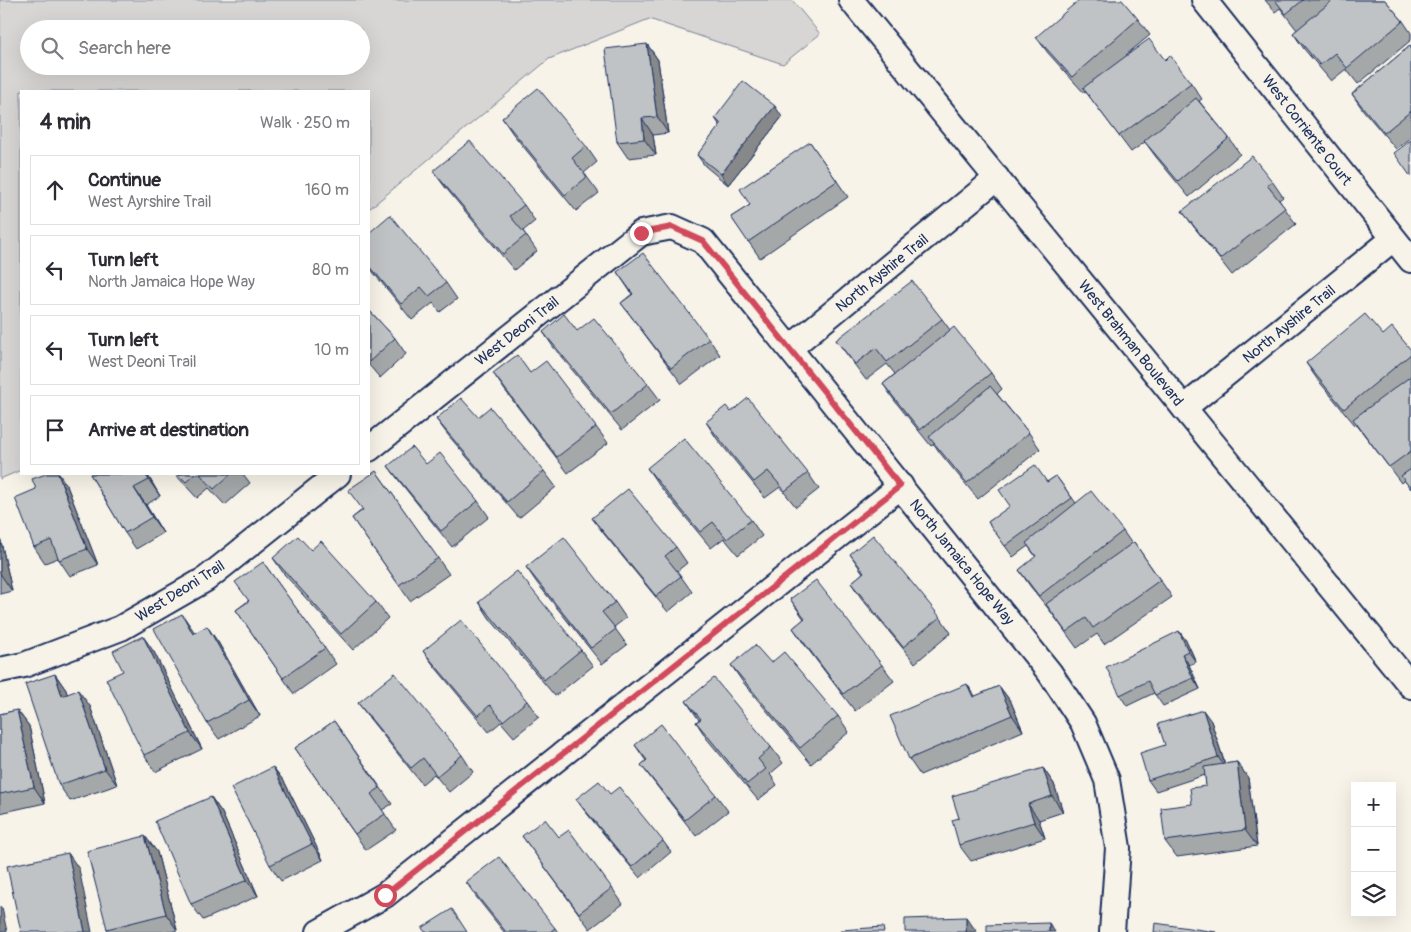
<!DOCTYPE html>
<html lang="en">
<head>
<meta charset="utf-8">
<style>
  body { margin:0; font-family:Pangolin,sans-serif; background:#f2f2f3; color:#2b2b33 }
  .controls { position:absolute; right:15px; bottom:15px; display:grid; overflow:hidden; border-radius:0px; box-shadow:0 5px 20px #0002 }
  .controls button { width:45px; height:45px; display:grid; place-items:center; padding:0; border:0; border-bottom:1px solid #e1e1e2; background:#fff; color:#2b2b33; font:25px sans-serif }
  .stop { position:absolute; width:15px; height:15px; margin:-11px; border:4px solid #d1495b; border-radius:50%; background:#fff }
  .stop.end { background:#d1495b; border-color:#fff; box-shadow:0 1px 5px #0008 }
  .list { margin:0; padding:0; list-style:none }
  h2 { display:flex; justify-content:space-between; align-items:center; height:65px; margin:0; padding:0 20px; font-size:21px }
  h2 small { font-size:16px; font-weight:400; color:#7c7c81 }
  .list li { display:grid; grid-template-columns:32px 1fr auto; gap:15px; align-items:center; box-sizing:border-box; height:70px; margin:0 10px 10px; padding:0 10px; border:1px solid #e1e1e2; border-radius:0px }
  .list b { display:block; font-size:19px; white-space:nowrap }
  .list p { margin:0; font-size:16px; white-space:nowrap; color:#7c7c81 }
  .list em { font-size:16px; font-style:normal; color:#7c7c81 }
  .icon { flex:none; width:28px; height:28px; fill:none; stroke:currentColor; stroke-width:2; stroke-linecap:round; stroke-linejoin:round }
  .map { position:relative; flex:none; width:1411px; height:932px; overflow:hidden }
  .search { position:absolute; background:#fff; box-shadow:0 5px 20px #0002; left:20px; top:20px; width:350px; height:55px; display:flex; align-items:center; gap:12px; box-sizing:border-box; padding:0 18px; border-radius:28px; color:#7c7c81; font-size:19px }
  .panel { position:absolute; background:#fff; box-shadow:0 5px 20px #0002; left:20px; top:90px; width:350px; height:385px; border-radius:0px }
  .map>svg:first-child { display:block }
  .green { fill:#d7d6d4; stroke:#798299; fill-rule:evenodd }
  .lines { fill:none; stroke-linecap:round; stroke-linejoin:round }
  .minor-casing { stroke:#1b2f5e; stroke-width:28 }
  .minor { stroke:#f7f3e8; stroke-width:24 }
  .wall { fill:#a5a8a9; stroke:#1b2f5e }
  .shaded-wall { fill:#86888a; stroke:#1b2f5e }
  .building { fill:#c0c3c5; stroke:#1b2f5e }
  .route { stroke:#d1495b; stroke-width:6 }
  .labels { text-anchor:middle; stroke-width:4; stroke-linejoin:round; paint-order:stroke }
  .street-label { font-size:15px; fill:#1b2f5e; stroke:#f7f3e8 }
</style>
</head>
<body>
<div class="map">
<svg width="1411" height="932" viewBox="0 0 1411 932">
  <rect width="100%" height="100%" fill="#f7f3e8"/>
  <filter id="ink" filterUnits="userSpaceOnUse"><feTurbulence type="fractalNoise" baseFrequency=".02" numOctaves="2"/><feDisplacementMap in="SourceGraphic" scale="10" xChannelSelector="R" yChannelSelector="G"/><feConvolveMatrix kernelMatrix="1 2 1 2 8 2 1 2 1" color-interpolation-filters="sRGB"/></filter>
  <g filter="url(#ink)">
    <!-- green -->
    <path class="green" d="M0,0H792L820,34L783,64L649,19L549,59L369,209V91H21V470L0,479ZM29,29H361V66H29Z"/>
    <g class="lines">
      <defs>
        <g id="minor">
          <polyline points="851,0 1411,686"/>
          <polyline points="1204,0 1411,260"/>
          <polyline points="790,348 997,178"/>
          <polyline points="1184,408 1393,239"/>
          <polyline points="369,449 641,233 672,227 703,241 1050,673 1083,723 1107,780 1118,848 1112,932"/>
          <polyline points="0,670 24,665 121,628 206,579 338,474"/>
          <polyline points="319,932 385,895 901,486"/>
        </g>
      </defs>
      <!-- minor casing -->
      <use href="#minor" class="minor-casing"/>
      <!-- minor -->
      <use href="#minor" class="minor"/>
    </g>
    <!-- wall -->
    <g class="wall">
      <polygon points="1265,0 1385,0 1403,21 1411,33 1411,40 1358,84 1346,69 1331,81 1304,49 1293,33 1297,30 1280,8 1275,12"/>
      <polygon points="1138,19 1150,35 1126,55 1165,60 1191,83 1202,99 1199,101 1229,138 1240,154 1189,197 1156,157 1145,142 1131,152 1086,92 1084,93 1048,53 1036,37"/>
      <polygon points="647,44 658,60 668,133 653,135 656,155 628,158 617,142"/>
      <polygon points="1411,45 1411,137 1396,149 1363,110 1352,94"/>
      <polygon points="782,117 728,185 705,166 697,155 720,126 715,118"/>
      <polygon points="502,118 586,146 597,162 584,173 599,193 576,211 513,134"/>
      <polygon points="810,142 848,197 760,258 731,217 750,205"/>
      <polygon points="433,171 524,205 535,221 523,231 537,251 514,270 445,187"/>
      <polygon points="1272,181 1283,197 1279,200 1296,224 1232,275 1194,227 1182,211"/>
      <polygon points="369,233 446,283 457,299 440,312 433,303 412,320 369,267"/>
      <polygon points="617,272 709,339 720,355 682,384 621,303 632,294"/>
      <polygon points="369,310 395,338 406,354 380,378 369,365"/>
      <polygon points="942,319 950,330 991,373 1002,389 997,394 1029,433 1040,449 978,499 940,453 934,444 931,446 894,400 883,384 895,374 887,364 866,380 836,340"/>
      <polygon points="577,331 648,384 660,400 622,430 554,348 543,332"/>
      <polygon points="1383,335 1411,350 1411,489 1404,480 1401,483 1356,424 1355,425 1317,379 1306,363"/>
      <polygon points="493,373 530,373 596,427 608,443 568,473 504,389"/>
      <polygon points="731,412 808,473 819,489 796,507 780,487 765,498 717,439 706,422"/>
      <polygon points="478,417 544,471 556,487 519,518 448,435 436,419"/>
      <polygon points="426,464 478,501 489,517 452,547 400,482 388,466"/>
      <polygon points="647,468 751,520 762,536 738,555 724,538 711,548 658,484"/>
      <polygon points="376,471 449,574 410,601 352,518 362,510"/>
      <polygon points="46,474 59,474 67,486 98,565 70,576 58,558 45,563 34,547 36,489"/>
      <polygon points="90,474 147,474 160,496 146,505 163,533 136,549 125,533"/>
      <polygon points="175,474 243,474 250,483 225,505 209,488 197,498"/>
      <polygon points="1056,476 1076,503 1123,531 1132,544 1134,542 1172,597 1104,644 1097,634 1077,648 1051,612 1030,586 1019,570 1036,557 1028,546 1013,557 988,522"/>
      <polygon points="592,518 676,547 687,563 677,571 692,592 668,612 604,534"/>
      <polygon points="0,537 12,591 0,594"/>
      <polygon points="311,550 376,602 388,618 353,650 284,574 273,558"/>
      <polygon points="850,554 940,617 951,633 915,663 862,599 851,583 863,573"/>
      <polygon points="263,562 336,664 294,694 236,610 248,601"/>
      <polygon points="526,567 615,602 626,618 614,627 627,645 602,664 537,583"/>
      <polygon points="790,599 882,665 894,681 855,711 804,644 793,628 804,619"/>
      <polygon points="479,602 581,650 593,666 555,696 490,619"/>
      <polygon points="1179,631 1187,642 1196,662 1189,665 1200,689 1163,706 1154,693 1127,706 1120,695"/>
      <polygon points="195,633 218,642 260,716 219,739 207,723"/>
      <polygon points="423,651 527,701 539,717 514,737 501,722 489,732 435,667"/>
      <polygon points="154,652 202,749 155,772 144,755 123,671"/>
      <polygon points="771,663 838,716 849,732 811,764 742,681 731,665"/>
      <polygon points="55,674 66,690 67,694 90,706 117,785 70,801 59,785"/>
      <polygon points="999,686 1011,702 1023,731 920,775 909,759 976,696"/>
      <polygon points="686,701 771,747 783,763 770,774 777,785 758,800 707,739 696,722 699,720"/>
      <polygon points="358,703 462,755 473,772 449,792 434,774 422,784 370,719"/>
      <polygon points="17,710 29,726 45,803 0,813 0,714"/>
      <polygon points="334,721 392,804 382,810 396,830 366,850 295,748"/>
      <polygon points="1211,721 1225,764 1237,762 1248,778 1257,846 1177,857 1165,841 1192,804 1206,786 1205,775 1156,791 1148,780 1165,745"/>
      <polygon points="635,745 716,795 728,811 696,836 653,781 641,765 646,761"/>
      <polygon points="273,767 285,783 323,860 281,881 270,865"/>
      <polygon points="1043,768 1054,784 1063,812 1039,820 1045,838 971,861 959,845 959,818"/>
      <polygon points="610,794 663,841 671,852 640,878 584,810 576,799"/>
      <polygon points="211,797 222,813 258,896 203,920 191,904"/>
      <polygon points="145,836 157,852 177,930 171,932 109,932 107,929"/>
      <polygon points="522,836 612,888 623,904 590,929"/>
      <polygon points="466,882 555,928 558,932 504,932 477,898"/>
    </g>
    <!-- shaded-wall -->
    <g class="shaded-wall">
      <polygon points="647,44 658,60 668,133 657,117"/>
      <polygon points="775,106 782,117 728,185 721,174"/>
      <polygon points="642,118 653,135 656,155 644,139"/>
      <polygon points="58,474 59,474 67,486 98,565 87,549"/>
      <polygon points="145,474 147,474 160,496 149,480"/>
      <polygon points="134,488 146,505 163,533 152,517"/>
      <polygon points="0,537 12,591 1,575 0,572"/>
      <polygon points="182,614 193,630 204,650 193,634"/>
      <polygon points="207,626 218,642 260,716 249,700"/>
      <polygon points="1179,631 1187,642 1196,662 1188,651"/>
      <polygon points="143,636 154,652 202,749 190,733"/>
      <polygon points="1182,654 1189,665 1200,689 1193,678"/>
      <polygon points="55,674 66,690 73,712 62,696"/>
      <polygon points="967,684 978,700 973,697"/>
      <polygon points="999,686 1011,702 1023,731 1012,715"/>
      <polygon points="78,690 90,706 117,785 105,769"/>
      <polygon points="17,710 29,726 45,803 34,787"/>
      <polygon points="1203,710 1211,721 1226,768 1218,757"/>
      <polygon points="1237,762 1248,778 1257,846 1245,830"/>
      <polygon points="273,767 285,783 323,860 312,844"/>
      <polygon points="1043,768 1054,784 1063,812 1052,796"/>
      <polygon points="211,797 222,813 258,896 247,880"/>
      <polygon points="1028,804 1039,820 1045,838 1034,822"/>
      <polygon points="145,836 157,852 177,930 166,914"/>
      <polygon points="68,853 79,869 92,932 85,932"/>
      <polygon points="0,906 2,908 7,932 0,932"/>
      <polygon points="966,917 977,932 966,932"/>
      <polygon points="1049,923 1055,932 1049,932"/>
    </g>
    <!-- building -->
    <g class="building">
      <polygon points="1079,0 1122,0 1138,19 1072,77 1036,37"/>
      <polygon points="1275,0 1303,0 1286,14"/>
      <polygon points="1333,0 1385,0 1403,21 1347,68 1335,53 1320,65 1293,33"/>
      <polygon points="1149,39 1165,60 1170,55 1191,83 1119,136 1083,88"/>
      <polygon points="647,44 657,117 642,118 644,139 617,142 605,49"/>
      <polygon points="1411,45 1411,111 1384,133 1352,94"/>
      <polygon points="743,81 775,106 721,174 697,155 721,124 715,118"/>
      <polygon points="538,88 586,146 572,158 587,177 565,195 502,118"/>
      <polygon points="1196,98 1229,138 1178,181 1144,141"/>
      <polygon points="1411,140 1411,177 1394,153"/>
      <polygon points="470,141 524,205 510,216 526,235 503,254 433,171"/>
      <polygon points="810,142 837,181 748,242 731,217 750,205 740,189"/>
      <polygon points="1252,156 1272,181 1267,185 1285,208 1220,259 1182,211"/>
      <polygon points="390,215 446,283 429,296 421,287 401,304 369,265 369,233"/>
      <polygon points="643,253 709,339 671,368 621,303 633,294 617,272"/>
      <polygon points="912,281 942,319 887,362 876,348 855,364 836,340"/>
      <polygon points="369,310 395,338 369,362"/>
      <polygon points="564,314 577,331 594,318 648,384 611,414 543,332"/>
      <polygon points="1365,314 1383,335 1392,327 1411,350 1411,354 1344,409 1306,363"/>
      <polygon points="954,327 991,373 920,430 883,384"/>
      <polygon points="517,355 530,373 546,361 596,427 557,457 493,373"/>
      <polygon points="1411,376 1411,451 1389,467 1353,419"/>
      <polygon points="990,386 1029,433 967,483 929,437"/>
      <polygon points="461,398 478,417 490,407 544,471 507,502 436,419"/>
      <polygon points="748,398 808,473 785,491 768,471 754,482 706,422 726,406 731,412"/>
      <polygon points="684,438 751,520 727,539 713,522 700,532 647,468"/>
      <polygon points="412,447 426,464 440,453 478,501 441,531 388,466"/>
      <polygon points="1035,465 1047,482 1056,476 1072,498 1005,546 988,522 1010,506 999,490"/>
      <polygon points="1411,469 1411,489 1401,476"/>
      <polygon points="376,471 438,558 399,585 352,518 363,510 348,490"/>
      <polygon points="46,474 58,474 87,549 59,560 51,540 34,547 15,498 36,489 32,479"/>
      <polygon points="90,474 145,474 149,480 134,488 152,517 125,533"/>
      <polygon points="178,474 195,474 186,482"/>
      <polygon points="200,474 231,474 214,489"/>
      <polygon points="628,489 676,547 665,556 681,576 656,596 592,518"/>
      <polygon points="1091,491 1123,531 1039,596 1019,570 1036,556 1026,543"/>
      <polygon points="873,535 940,617 903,647 851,583 864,572 850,554"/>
      <polygon points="298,536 311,550 321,541 376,602 341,634 273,558"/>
      <polygon points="564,537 615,602 602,612 616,629 591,648 526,567"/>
      <polygon points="1134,542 1160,580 1093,628 1086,618 1066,632 1046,604"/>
      <polygon points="263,562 325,648 283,678 236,610 249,601 235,582"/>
      <polygon points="517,571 581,650 544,680 479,602"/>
      <polygon points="816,580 882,665 843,694 793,628 805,618 790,599"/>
      <polygon points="182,614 193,634 207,626 249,700 207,723 154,629"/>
      <polygon points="461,620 527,701 503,721 490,705 478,716 423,651"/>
      <polygon points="1179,631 1188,651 1182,654 1193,678 1155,695 1148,681 1120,695 1106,667"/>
      <polygon points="143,636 190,733 144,755 106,679 123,671 113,651"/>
      <polygon points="755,645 771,663 784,652 838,716 800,748 731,665"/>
      <polygon points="395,673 462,755 437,776 423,758 411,768 358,703"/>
      <polygon points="55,674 62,696 78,690 105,769 59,785 25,684"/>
      <polygon points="714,678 771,747 758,759 766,769 747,784 696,722 701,719 686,701"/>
      <polygon points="967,684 973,697 999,686 1012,715 909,759 890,716"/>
      <polygon points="17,710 34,787 0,794 0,714"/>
      <polygon points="1203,710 1218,757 1148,780 1140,753 1165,745 1158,724"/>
      <polygon points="334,721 380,788 371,794 385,814 355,834 295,748"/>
      <polygon points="661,724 716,795 685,820 641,765 647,760 635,745"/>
      <polygon points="1237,762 1245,830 1165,841 1161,808 1192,804 1190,788 1206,786 1204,767"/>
      <polygon points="273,767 312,844 270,865 231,788"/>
      <polygon points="1043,768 1052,796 1028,804 1034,822 959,845 952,820 959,818 952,796"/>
      <polygon points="599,781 610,794 619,787 663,841 632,867 576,799"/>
      <polygon points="211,797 247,880 191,904 155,821"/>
      <polygon points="545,819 559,837 569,830 612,888 579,913 522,836"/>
      <polygon points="145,836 166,914 107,929 87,851"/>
      <polygon points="68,853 85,932 21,932 7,866"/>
      <polygon points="499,857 555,928 550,932 506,932 466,882"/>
      <polygon points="452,909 467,932 425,932 422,928"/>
      <polygon points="966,917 966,932 905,932 905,919"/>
      <polygon points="1049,923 1049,932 987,932 987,925"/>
      <polygon points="1155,923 1216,932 1154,932"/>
      <polygon points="883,927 884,932 841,932 841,930"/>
    </g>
  </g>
  <g class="lines" filter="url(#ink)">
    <!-- route -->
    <polyline class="route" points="385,895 900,486 703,241 672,227 641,233"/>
  </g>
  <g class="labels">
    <!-- street labels -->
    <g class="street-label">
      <text transform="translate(1307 130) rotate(52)" y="5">West Corriente Court</text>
      <text transform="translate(882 273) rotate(-39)" y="5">North Ayshire Trail</text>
      <text transform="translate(1289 324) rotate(-39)" y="5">North Ayshire Trail</text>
      <text transform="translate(517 331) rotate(-38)" y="5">West Deoni Trail</text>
      <text transform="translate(1131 343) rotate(51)" y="5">West Brahman Boulevard</text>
      <text transform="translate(962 562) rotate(51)" y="5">North Jamaica Hope Way</text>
      <text transform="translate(180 591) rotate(-32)" y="5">West Deoni Trail</text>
    </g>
  </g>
</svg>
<div class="controls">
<button>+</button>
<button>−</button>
<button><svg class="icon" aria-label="layers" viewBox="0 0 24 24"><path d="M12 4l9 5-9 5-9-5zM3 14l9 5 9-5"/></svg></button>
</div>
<div class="stop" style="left:385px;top:895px"></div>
<div class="stop end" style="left:641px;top:233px"></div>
<div class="search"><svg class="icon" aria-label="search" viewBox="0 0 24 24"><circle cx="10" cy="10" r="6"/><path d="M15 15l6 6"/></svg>Search here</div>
<section class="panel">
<h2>4 min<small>Walk · 250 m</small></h2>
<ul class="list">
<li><svg class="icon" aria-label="ahead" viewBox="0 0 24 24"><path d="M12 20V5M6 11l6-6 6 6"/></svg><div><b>Continue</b><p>West Ayrshire Trail</p></div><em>160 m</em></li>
<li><svg class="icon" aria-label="left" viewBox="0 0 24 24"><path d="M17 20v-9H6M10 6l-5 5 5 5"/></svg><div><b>Turn left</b><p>North Jamaica Hope Way</p></div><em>80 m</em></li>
<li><svg class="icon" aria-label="left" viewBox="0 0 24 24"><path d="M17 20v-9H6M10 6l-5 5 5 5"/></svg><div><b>Turn left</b><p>West Deoni Trail</p></div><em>10 m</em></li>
<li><svg class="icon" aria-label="arrive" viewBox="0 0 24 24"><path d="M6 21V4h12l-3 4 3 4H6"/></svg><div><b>Arrive at destination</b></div></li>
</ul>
</section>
</div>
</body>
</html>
